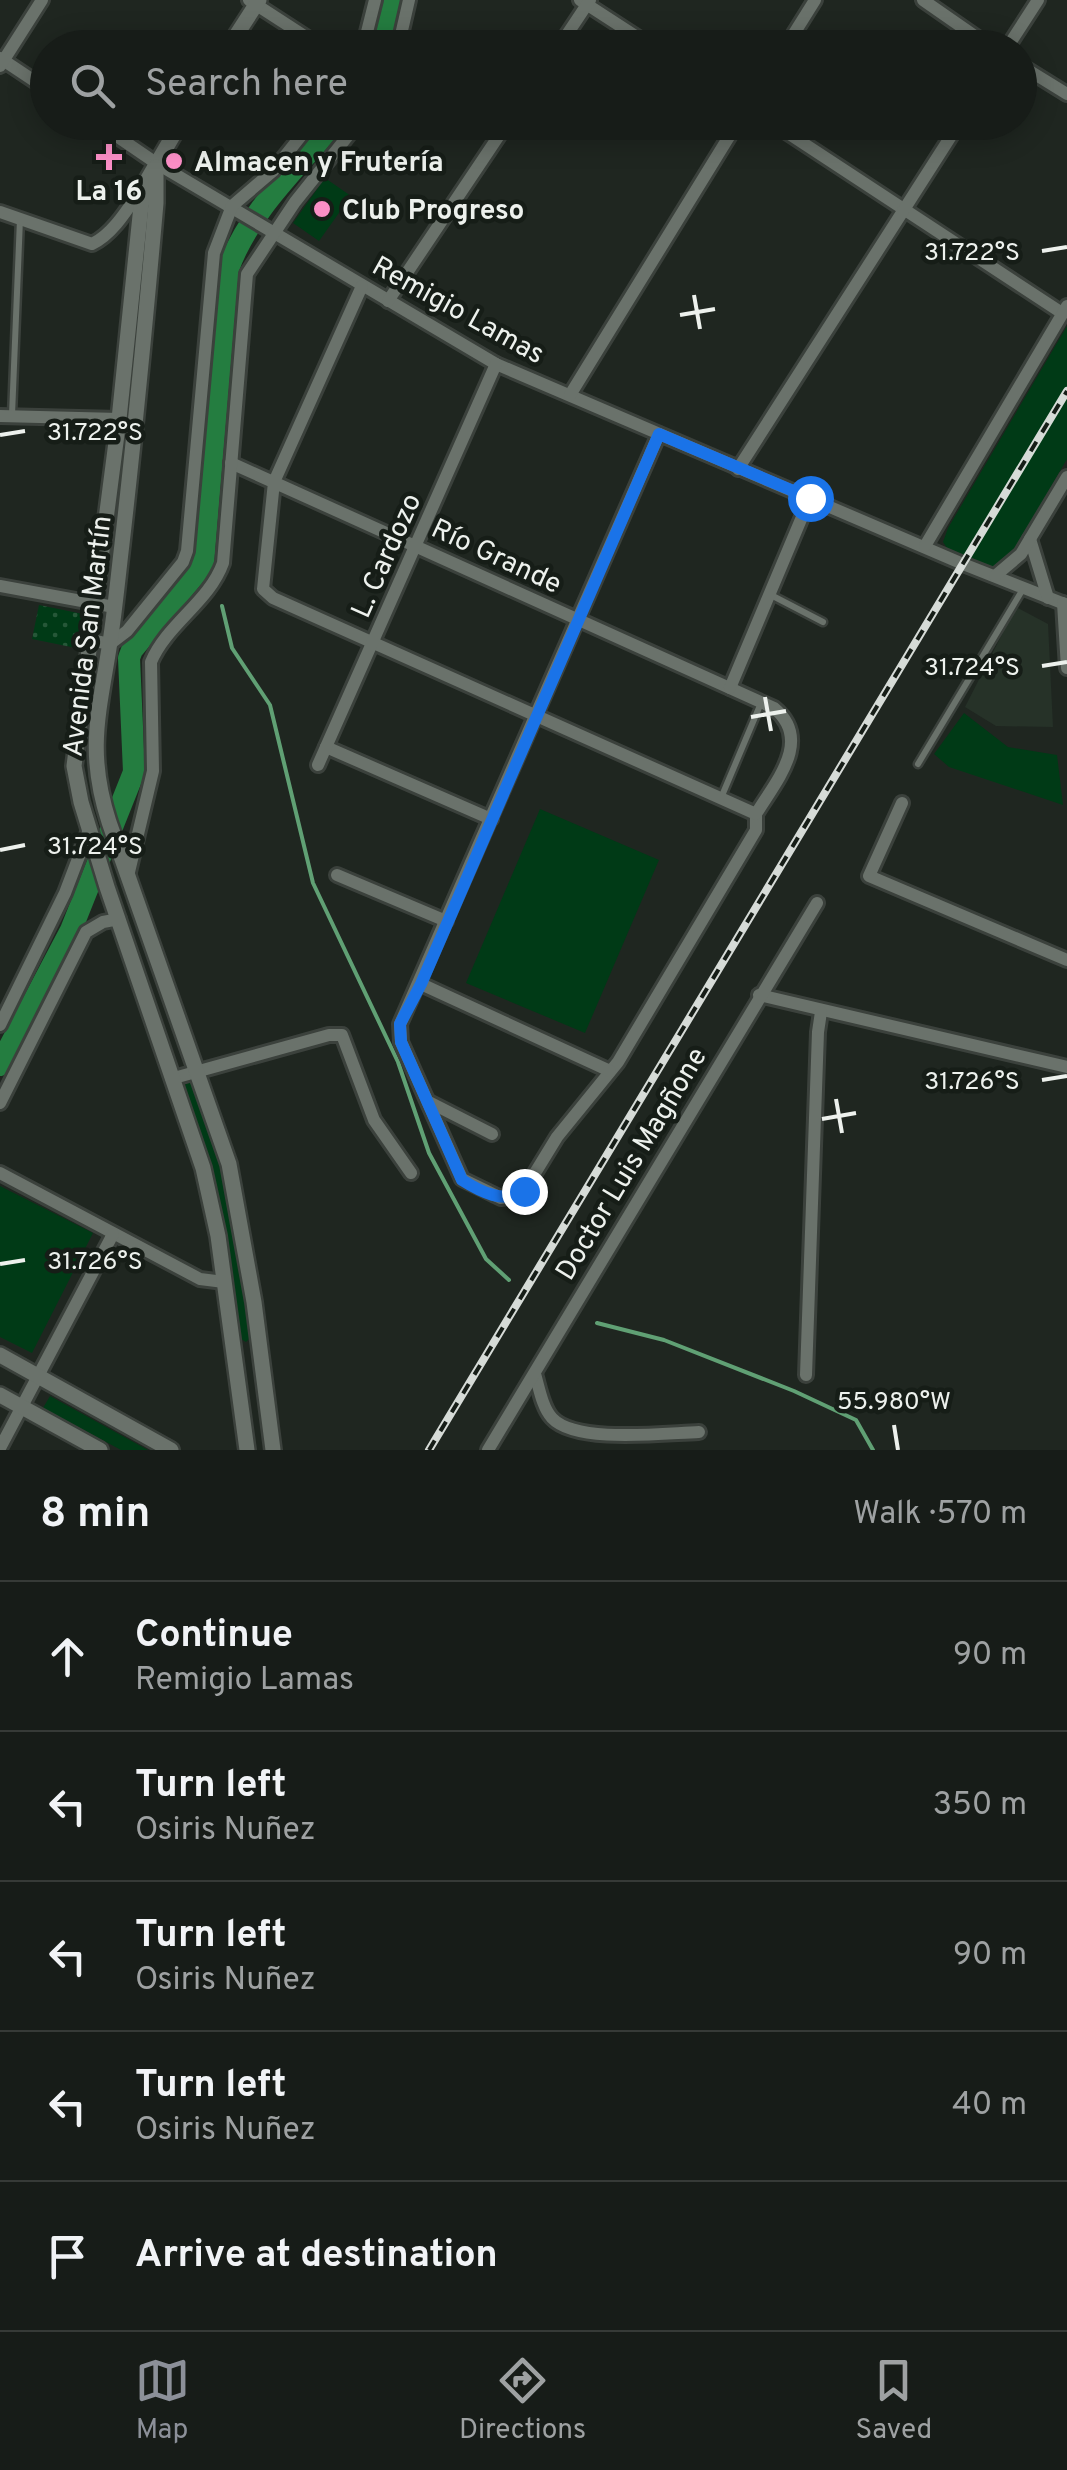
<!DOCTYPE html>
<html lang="en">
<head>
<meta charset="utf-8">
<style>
  body { margin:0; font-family:Overpass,sans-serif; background:#242925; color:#f1f3f6 }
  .stop { position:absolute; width:30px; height:30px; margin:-22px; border:8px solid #1a73e8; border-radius:50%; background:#fff }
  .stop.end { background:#1a73e8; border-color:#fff; box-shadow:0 2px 10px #0008 }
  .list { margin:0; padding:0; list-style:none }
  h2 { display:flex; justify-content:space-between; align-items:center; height:130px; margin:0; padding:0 40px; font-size:42px }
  h2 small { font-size:32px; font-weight:400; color:#9ea1a2 }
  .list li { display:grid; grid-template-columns:65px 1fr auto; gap:30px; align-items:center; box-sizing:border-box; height:150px; padding:0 40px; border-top:2px solid #363a37 }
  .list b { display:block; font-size:38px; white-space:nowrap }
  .list p { margin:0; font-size:32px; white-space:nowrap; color:#9ea1a2 }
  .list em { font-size:32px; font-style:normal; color:#9ea1a2 }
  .icon { flex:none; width:55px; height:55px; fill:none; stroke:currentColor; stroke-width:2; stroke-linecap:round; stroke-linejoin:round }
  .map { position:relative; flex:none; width:1067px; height:1450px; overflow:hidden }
  .search { position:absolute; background:#171c18; box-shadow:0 5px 25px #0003; left:30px; right:30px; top:30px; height:110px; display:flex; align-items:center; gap:25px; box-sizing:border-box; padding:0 35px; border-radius:55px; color:#9ea1a2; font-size:38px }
  .sheet { height:880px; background:#171c18 }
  nav { display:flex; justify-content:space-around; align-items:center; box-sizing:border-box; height:140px; border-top:2px solid #363a37; background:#171c18; font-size:28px; color:#9ea1a2 }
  nav a { display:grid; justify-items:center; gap:5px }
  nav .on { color:#8c9099 }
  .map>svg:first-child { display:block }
  .built { fill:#263228 }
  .grass { fill:#003a16 }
  .park { fill:url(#park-dots) }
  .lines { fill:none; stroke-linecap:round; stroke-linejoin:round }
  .stream { stroke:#60a074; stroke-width:4 }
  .river { stroke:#247d40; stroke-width:22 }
  .service-casing { stroke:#3b413c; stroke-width:11 }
  .minor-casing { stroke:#3b413c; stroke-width:18 }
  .tertiary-casing { stroke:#3b413c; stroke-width:20 }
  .service { stroke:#6a726b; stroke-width:6 }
  .minor { stroke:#6a726b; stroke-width:12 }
  .tertiary { stroke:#6a726b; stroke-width:15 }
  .rail-casing { stroke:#d6dbd7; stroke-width:8 }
  .rail { stroke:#161d17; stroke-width:4; stroke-dasharray:11; stroke-linecap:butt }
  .route { stroke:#1a73e8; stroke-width:12 }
  .ticks { fill:none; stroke:#edf1ed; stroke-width:4 }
  .poi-dot { fill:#fb8fc6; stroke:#161d17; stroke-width:4 }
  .labels { text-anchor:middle; stroke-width:9; stroke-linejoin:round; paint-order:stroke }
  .poi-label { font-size:28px; font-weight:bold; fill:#edf1ed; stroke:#161d17; text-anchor:start }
  .street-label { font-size:28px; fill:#edf1ed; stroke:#161d17 }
  .ticks-label { font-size:25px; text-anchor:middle; fill:#edf1ed; stroke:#161d17; stroke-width:9; stroke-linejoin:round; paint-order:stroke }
</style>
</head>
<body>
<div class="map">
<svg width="1067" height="1450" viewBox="0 0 1067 1450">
  <defs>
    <pattern id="park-dots" width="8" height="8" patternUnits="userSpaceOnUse" patternTransform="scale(2.5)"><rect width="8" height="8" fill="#003a16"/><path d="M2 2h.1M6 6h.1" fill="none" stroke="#265738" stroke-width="1.8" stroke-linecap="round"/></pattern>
  </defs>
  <rect width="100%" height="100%" fill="#1f2620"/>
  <!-- built -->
  <polygon class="built" points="1016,607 1048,624 1053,727 996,726 965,707"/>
  <!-- grass -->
  <g class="grass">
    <polygon points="325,178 351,196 319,241 293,223"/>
    <polygon points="1067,326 1067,459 1011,556 996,568 949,551 943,542 948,528"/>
    <polygon points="964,713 1008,747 1057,755 1063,805 949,767 934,754"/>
    <polygon points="540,809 659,860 585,1033 466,983"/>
    <path d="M190,1079L194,1081C225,1165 239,1249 251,1337L246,1342L241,1339L219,1200L185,1085Z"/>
    <polygon points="0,1186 93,1233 32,1353 0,1337"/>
    <polygon points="50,1396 148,1450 121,1450 43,1408"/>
  </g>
  <!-- park -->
  <polygon class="park" points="39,605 83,614 76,648 32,639"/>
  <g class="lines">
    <!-- stream -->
    <g class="stream">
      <polyline points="222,606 232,648 270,705 313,883 398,1062 429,1153 486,1259 509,1280"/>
      <polyline points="597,1323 664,1340 794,1391 856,1420 873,1450"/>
    </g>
    <!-- river -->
    <g class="river">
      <polyline points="379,48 390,0"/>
      <path d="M0,1065L71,930L134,772L129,658L132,650L203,565L228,269C249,211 296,169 335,122"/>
    </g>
    <defs>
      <g id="service">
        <polyline points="12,415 20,219"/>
        <polyline points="769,594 823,622"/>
        <polyline points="918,764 1023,589"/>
        <polyline points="721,798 761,703"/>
      </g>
      <g id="minor">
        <polyline points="249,0 323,48"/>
        <polyline points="580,0 654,48"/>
        <polyline points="923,0 992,48"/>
        <polyline points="363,48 375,0"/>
        <polyline points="398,48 409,0"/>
        <polyline points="558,48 590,0"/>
        <polyline points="785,48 815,0"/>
        <polyline points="1007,48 1038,0"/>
        <polyline points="0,58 48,90"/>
        <polyline points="1020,65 1067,94"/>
        <polyline points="0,66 42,0"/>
        <polyline points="96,122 156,163 496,364 963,564 1067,605"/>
        <polyline points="771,122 1062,313"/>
        <path d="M0,212L92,244C114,234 130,205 144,185"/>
        <polyline points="388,301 508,122"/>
        <polyline points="570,395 738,122"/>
        <polyline points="0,416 119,419"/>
        <polyline points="659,434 400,1024 401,1042 462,1179 501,1198 514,1197 524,1191 557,1137 618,1062 756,830 756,814"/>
        <path d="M231,463L774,708C813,740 776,781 756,814L273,598L263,589L274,482L362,286"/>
        <polyline points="738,469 960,122"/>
        <polyline points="1030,539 1048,598"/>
        <polyline points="925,546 1067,306"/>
        <polyline points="995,576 1021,554 1067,477"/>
        <polyline points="0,586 114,607"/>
        <polyline points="1063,603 1067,668"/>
        <polyline points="90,640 110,644 127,631 183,562 187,551 214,253 232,206 273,171 312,122"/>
        <polyline points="730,688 810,498"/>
        <polyline points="326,747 491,819"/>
        <polyline points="318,765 496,364"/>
        <polyline points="902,803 869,876 1067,960"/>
        <polyline points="337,875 446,921"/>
        <path d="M128,876L153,771L151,662C167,624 209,602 223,563L247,274L295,202L359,122"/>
        <polyline points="421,984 610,1071"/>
        <polyline points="759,995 1067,1067"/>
        <polyline points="0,1025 65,893 89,830"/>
        <polyline points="174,1078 329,1035 342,1035 374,1120 411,1173"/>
        <polyline points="429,1102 492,1134"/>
        <polyline points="0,1103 86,932 103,922 119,919"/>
        <polyline points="0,1173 200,1279 224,1282"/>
        <path d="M535,1374C539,1387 542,1407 552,1418C576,1444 665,1433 699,1432"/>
        <polyline points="806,1375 818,1032 821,1012"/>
        <polyline points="0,1448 113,1234"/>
        <polyline points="488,1450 817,903"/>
      </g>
      <g id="tertiary">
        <polyline points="228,48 259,0"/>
        <polyline points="181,122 146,182 141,206 119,419 74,766 81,802 107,887 203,1168 218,1236 247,1450"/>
        <path d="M156,167V203C146,317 135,430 122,544C118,577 115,610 110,642C99,713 86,751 109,822L229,1164L254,1302L273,1450"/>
        <polyline points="0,1355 171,1450"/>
        <polyline points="0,1395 100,1450"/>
      </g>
    </defs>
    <!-- service casing -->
    <use href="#service" class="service-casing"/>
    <!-- minor casing -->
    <use href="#minor" class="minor-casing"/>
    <!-- tertiary casing -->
    <use href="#tertiary" class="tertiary-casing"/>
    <!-- service -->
    <use href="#service" class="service"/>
    <!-- minor -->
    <use href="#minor" class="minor"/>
    <!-- tertiary -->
    <use href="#tertiary" class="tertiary"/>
    <defs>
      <polyline id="rail" points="429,1450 1067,391"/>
    </defs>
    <!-- rail casing -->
    <use href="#rail" class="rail-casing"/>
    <!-- rail -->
    <use href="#rail" class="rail"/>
  </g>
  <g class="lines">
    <!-- route -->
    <path class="route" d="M524,1191C504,1204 481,1192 462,1180L401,1042L400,1024L421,984L659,434L810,498"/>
  </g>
  <!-- ticks -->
  <path class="ticks" d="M1042,251L1067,247M694,295L700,329M680,315L715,309M0,435L25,431M1042,666L1067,662M765,697L771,731M751,717L786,711M0,850L25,845M1042,1080L1067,1076M836,1099L842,1133M822,1119L856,1113M0,1264L25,1260M894,1425L898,1450"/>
  <!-- markers -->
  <g class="poi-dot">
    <path d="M104 142h10v10h10v10h-10v10h-10v-10h-10v-10h10z"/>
    <circle cx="174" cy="161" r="10"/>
    <circle cx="322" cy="209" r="10"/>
  </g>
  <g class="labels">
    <!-- poi labels -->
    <g class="poi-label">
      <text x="194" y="171">Almacen y Frutería</text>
      <text x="109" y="200" text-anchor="middle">La 16</text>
      <text x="342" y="219">Club Progreso</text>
    </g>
    <!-- street labels -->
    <g class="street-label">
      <text transform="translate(459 309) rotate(29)" y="10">Remigio Lamas</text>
      <text transform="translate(385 555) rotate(-66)" y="10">L. Cardozo</text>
      <text transform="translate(497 555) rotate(25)" y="10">Río Grande</text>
      <text transform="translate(86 636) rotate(-83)" y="10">Avenida San Martín</text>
      <text transform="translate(630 1163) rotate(-59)" y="10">Doctor Luis Magñone</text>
    </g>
  </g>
  <g class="ticks-label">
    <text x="972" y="260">31.722°S</text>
    <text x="95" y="440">31.722°S</text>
    <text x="972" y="675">31.724°S</text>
    <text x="95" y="854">31.724°S</text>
    <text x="972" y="1089">31.726°S</text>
    <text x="95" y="1269">31.726°S</text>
    <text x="894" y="1409">55.980°W</text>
  </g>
</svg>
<div class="stop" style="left:810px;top:498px"></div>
<div class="stop end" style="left:524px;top:1191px"></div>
<div class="search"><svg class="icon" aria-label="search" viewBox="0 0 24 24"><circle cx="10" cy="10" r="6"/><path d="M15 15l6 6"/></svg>Search here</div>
</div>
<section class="sheet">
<h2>8 min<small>Walk · 570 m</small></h2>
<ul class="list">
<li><svg class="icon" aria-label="ahead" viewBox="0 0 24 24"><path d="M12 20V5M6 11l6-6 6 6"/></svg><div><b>Continue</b><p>Remigio Lamas</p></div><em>90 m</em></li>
<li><svg class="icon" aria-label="left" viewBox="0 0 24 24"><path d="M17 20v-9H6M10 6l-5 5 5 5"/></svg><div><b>Turn left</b><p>Osiris Nuñez</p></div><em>350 m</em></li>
<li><svg class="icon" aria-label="left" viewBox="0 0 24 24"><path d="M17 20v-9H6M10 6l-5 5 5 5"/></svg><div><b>Turn left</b><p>Osiris Nuñez</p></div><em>90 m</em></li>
<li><svg class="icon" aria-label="left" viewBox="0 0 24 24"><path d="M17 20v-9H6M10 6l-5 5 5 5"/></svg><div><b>Turn left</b><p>Osiris Nuñez</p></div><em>40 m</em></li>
<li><svg class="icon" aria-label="arrive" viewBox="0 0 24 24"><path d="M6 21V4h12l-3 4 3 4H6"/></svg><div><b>Arrive at destination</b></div></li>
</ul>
</section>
<nav>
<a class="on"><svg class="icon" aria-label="map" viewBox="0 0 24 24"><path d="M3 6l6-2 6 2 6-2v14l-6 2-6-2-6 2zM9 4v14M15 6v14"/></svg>Map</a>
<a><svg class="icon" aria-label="directions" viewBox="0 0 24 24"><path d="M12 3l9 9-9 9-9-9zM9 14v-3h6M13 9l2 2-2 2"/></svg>Directions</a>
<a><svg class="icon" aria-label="saved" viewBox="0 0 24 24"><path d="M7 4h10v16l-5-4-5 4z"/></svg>Saved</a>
</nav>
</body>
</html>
